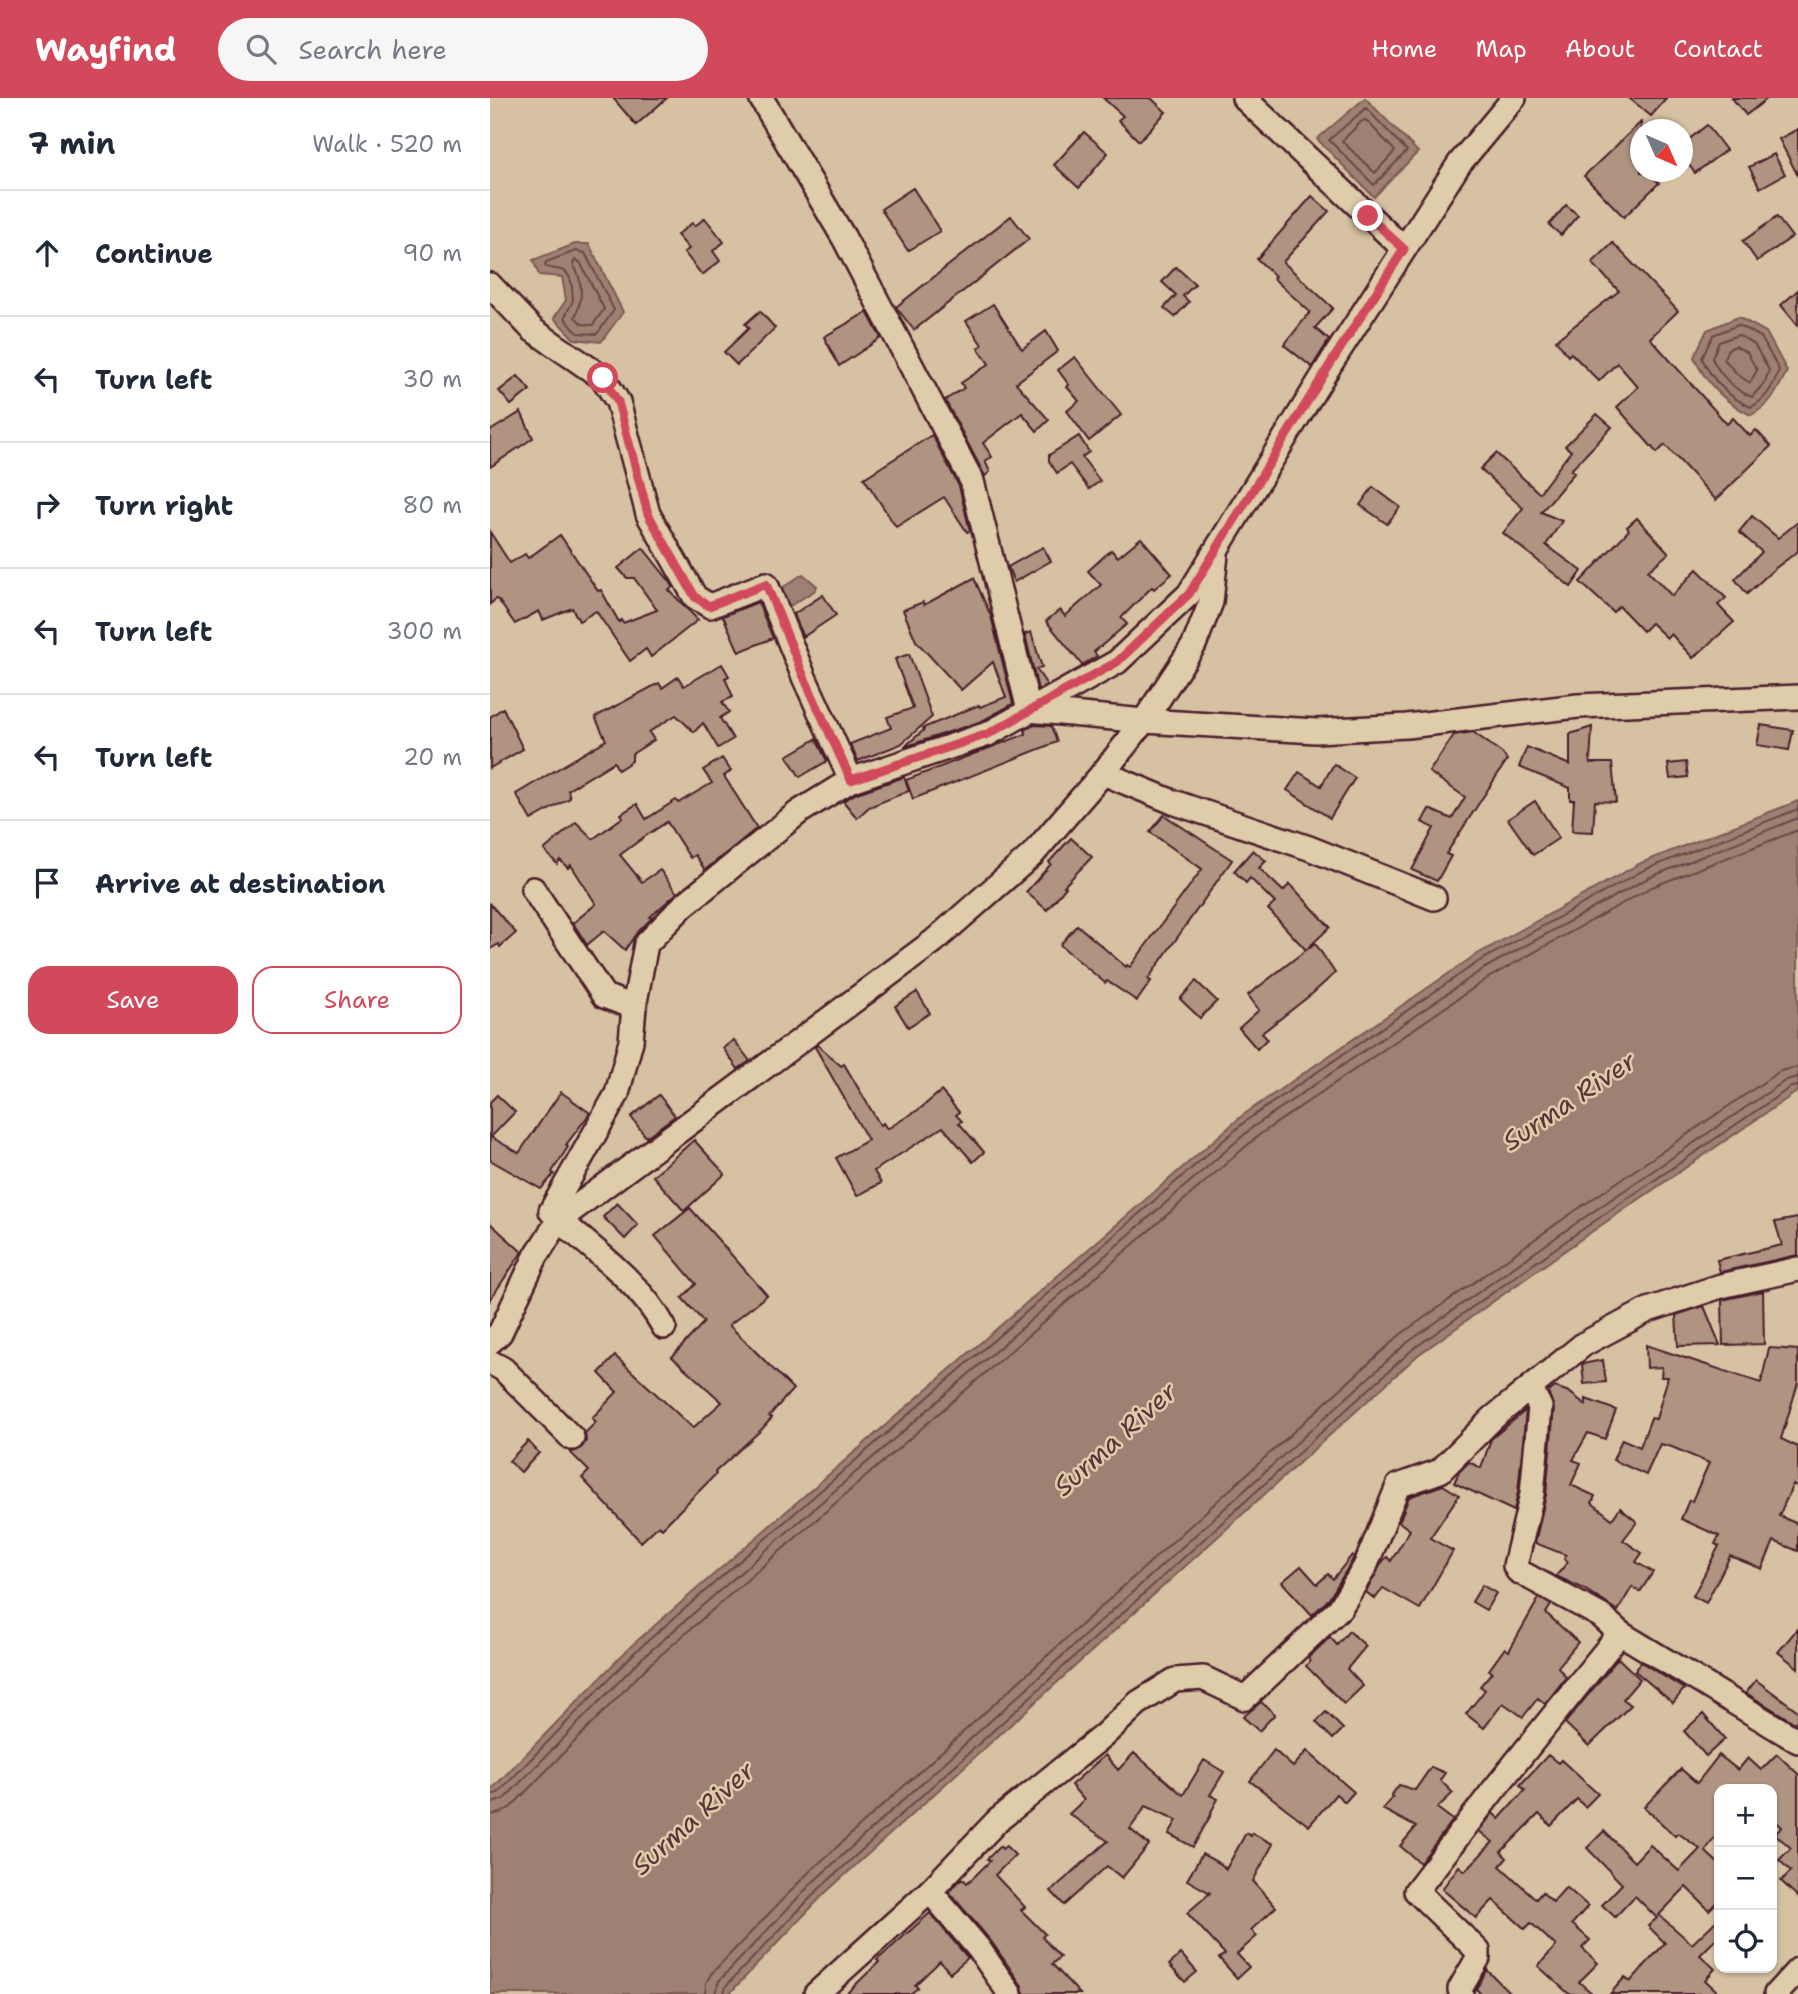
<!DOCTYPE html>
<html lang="en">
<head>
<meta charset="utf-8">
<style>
  body { margin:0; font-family:"Shantell Sans",sans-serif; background:#f6f6f7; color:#1f2937 }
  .controls { position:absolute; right:21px; bottom:21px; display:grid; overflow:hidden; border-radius:14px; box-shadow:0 2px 5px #0004 }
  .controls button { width:63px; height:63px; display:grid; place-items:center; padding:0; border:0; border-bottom:2px solid #e0e1e3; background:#fff; color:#1f2937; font:35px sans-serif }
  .compass { position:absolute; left:1140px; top:21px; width:63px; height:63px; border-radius:50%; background:#fff; box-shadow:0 2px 5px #0004; rotate:135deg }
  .stop { position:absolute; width:21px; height:21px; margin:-16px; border:5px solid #d1495b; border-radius:50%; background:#fff }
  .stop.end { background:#d1495b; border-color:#fff; box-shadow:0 2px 7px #0008 }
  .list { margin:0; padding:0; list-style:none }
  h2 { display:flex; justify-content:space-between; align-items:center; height:91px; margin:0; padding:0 28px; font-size:30px }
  h2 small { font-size:23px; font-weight:400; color:#747a83 }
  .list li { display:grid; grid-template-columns:46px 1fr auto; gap:21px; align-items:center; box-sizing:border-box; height:126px; padding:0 28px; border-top:2px solid #e0e1e3 }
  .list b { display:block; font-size:26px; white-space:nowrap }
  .list em { font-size:23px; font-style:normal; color:#747a83 }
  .actions { display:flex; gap:14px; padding:21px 28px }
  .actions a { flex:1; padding:16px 0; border:2px solid #d1495b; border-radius:21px; text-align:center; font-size:24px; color:#d1495b }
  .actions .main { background:#d1495b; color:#fff }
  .icon { flex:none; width:38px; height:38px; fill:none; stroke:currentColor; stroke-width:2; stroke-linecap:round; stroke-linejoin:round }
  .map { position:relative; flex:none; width:1308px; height:1896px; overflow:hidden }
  header { display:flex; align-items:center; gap:42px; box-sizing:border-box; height:98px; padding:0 35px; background:#d1495b; color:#fff }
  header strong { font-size:33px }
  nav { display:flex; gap:38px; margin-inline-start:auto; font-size:24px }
  .search { width:490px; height:63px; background:#f6f6f7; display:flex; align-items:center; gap:18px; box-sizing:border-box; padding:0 24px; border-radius:38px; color:#747a83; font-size:26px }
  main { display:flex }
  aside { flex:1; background:#fff }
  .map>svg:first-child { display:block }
  .water { fill:#9f8173; stroke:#7d5a56; stroke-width:2 }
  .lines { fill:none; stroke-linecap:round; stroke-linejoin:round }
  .shore { stroke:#6c4648; stroke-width:2 }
  .building { fill:#af9481; stroke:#4a1f2b; stroke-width:2 }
  .minor-casing { stroke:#4a1f2b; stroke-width:28 }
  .minor { stroke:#dfccaa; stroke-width:23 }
  .route { stroke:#d1495b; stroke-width:9 }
  .labels { text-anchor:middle; stroke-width:5; stroke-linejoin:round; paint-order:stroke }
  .water-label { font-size:26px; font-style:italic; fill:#5b3339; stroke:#dfccaa }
</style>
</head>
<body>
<header>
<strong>Wayfind</strong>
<div class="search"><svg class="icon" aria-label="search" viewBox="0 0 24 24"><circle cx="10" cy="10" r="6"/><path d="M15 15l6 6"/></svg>Search here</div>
<nav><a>Home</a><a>Map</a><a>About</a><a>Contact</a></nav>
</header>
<main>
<aside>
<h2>7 min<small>Walk · 520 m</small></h2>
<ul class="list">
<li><svg class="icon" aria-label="ahead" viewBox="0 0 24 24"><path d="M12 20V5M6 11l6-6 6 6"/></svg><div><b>Continue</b></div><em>90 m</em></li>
<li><svg class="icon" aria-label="left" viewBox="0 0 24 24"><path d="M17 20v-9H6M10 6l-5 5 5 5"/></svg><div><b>Turn left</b></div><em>30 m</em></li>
<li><svg class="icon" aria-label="right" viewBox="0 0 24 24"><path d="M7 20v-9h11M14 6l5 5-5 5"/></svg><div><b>Turn right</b></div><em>80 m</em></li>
<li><svg class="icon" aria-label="left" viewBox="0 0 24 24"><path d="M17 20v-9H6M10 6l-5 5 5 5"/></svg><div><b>Turn left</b></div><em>300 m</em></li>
<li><svg class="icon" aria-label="left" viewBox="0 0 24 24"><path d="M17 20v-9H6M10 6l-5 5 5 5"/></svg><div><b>Turn left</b></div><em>20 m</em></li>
<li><svg class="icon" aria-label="arrive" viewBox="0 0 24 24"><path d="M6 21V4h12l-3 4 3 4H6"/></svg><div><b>Arrive at destination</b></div></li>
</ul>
<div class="actions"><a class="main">Save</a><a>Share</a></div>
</aside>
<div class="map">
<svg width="1308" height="1896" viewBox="0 0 1308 1896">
  <rect width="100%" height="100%" fill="#d6c2a2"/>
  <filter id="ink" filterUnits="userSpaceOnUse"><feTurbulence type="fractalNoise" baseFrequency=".0143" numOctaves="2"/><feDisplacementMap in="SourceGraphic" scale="14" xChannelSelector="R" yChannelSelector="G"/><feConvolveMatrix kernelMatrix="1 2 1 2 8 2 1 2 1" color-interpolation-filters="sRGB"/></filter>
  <g filter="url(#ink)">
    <!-- water -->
    <g class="water">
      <polygon points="875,0 928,54 884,99 827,41"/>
      <polygon points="85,146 99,146 133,214 111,244 84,241 64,220 76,202 72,179 49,177 43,162"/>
      <path d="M1248,219L1276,234L1297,273C1288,292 1280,308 1261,317C1234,304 1216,286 1204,259L1217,232Z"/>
      <polygon points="313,476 327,488 324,493 298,509 289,492"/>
      <polygon points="1308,703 1308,993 1094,1139 928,1257 334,1796 239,1896 0,1896 0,1693 140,1549 753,1017 984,858 1151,765"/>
    </g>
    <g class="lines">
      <!-- shore -->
      <g class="shore">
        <polygon points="876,10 917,53 884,87 839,42"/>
        <polygon points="876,22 905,53 885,75 852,43 872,23"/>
        <path d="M86,153L95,155L124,212L107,236L88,235C69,216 75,222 83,202C82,193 83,174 71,172C64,170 60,171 55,168L56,164Z"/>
        <path d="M85,162L90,164L114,211L103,227L92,226L85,219C93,201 94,184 83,166Z"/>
        <path d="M1248,227L1271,239L1289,272C1284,287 1276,302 1261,309C1239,300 1221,281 1212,260L1223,237Z"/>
        <path d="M1248,237L1264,246L1279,272L1275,284L1262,299C1245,293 1229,276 1222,260L1229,244Z"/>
        <polygon points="1245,248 1257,254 1267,272 1260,285 1247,276 1234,261 1237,252"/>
        <polyline points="0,1697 8,1695 145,1554 757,1022 988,864 1154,772 1308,711"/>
        <polyline points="0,1706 14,1701 151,1561 763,1029 993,871 1158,780 1308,720"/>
        <polyline points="0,1717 11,1715 21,1709 158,1568 769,1037 998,880 1162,789 1308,732"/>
        <polyline points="215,1896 216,1885 221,1876 316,1777 911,1236 1079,1117 1290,973 1308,969"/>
        <polyline points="225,1896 229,1883 323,1784 918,1244 1085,1126 1296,982 1308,979"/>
        <polyline points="234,1896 236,1888 329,1791 923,1251 1090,1133 1301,989 1308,988"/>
      </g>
    </g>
    <!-- building -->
    <g class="building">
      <polygon points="123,0 177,0 146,27"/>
      <polygon points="613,0 661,0 676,14 649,43 628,22 633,18"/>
      <polygon points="1139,0 1177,0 1161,18"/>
      <polygon points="1242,0 1278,0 1256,17"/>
      <polygon points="1151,24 1151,74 1158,74 1169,85 1134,119 1094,78"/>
      <polygon points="1217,27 1236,52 1205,75 1193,59 1193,46"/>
      <polygon points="1308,31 1308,78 1289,41"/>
      <polygon points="594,34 618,55 589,90 564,67"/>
      <polygon points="1284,56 1295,76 1270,90 1259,69"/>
      <polygon points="423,90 450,133 418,153 391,111"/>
      <polygon points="822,98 839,113 793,164 843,210 825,230 839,242 822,269 794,247 820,214 783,180 785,178 767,161"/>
      <polygon points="1076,107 1088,117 1071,137 1059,127"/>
      <polygon points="521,118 539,141 424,232 406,209"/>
      <polygon points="1287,119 1302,139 1267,163 1253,143"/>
      <polygon points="215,120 234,144 223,153 230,163 212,177 194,154 199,151 187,137 202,125 205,128"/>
      <polygon points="1123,145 1188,213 1160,240 1237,326 1243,320 1260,338 1266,332 1281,348 1226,402 1175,347 1167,355 1127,309 1148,289 1127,265 1109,283 1081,255 1078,258 1066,242 1129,193 1102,165"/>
      <polygon points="686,169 705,186 693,198 699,204 685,219 674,210 686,197 672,184"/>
      <polygon points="1308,192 1308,228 1291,207"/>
      <polygon points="503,206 532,251 556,233 568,253 526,285 559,322 547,333 532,315 493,345 502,359 495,363 500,374 495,378 455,302 474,290 471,285 499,266 488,250 492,247 476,223"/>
      <polygon points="270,213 285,230 247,267 234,254 259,230 255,226"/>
      <polygon points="377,214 391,240 349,268 334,239"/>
      <polygon points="585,259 631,317 599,343 577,313 589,303 577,289 579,287 568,272"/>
      <polygon points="28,278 40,292 21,307 9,293"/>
      <polygon points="31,314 43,340 0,369 0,333"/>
      <polygon points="1107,316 1122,329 1081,372 1085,374 1051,414 1072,423 1056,447 1092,473 1081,489 1013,435 1033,410 990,371 1006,355 1049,395 1081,353 1075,348"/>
      <polygon points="442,337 469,388 480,433 477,434 454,399 406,429 374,380"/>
      <polygon points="589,338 599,354 592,359 610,383 599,391 580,366 567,375 559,363 559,357"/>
      <polygon points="883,389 910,409 897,426 870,407"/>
      <polygon points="1262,418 1288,440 1308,424 1308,453 1283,472 1257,496 1245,481 1272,454 1249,434"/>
      <polygon points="1147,420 1179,455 1158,473 1182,498 1207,471 1236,500 1228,507 1244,524 1203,560 1181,536 1177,540 1161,525 1153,533 1129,508 1123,514 1090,484 1139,432 1137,429"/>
      <polygon points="0,434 20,465 35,456 38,460 70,437 108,493 111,492 129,524 131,522 133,525 167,512 144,480 137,480 128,470 153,450 181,485 183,489 179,492 208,522 161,559 156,551 140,563 106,513 89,523 82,510 53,522 49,513 25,526 9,503 6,501 0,506"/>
      <polygon points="651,440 682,476 664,491 662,489 631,520 637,526 604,554 607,558 592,567 556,523 570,512 575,518 611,487 598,473 621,452 628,459"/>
      <polygon points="553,449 561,463 524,484 518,469"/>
      <polygon points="484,480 501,518 523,606 492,623 414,649 434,632 433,630 489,607 490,609 516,599 503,564 471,592 426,543 413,512 433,504 434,507"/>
      <polygon points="333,497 346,517 313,539 304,516"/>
      <polygon points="268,504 283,540 249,554 233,518"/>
      <polygon points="541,534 552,569 546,571 557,587 548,592 535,536"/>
      <polygon points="419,556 442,619 411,646 368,663 360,646 401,630 397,619 423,610 405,561"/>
      <polygon points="232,566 239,578 235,580 243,599 232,604 239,614 230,620 243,641 228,650 213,625 204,634 186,617 159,634 164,642 142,656 142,663 128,672 124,664 78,692 80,700 41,722 26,696 116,642 105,619 169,585 172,590 188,579 194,588"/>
      <polygon points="13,610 33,651 0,670 0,619"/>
      <polygon points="544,627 561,628 567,644 423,701 416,682 536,636 535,632"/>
      <polygon points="1271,627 1303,632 1299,652 1267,647"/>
      <polygon points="1102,629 1100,665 1122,665 1126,704 1105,703 1103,734 1082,733 1084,702 1080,702 1080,690 1029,669 1037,649 1080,667 1080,636"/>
      <polygon points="983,634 1012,655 1017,662 956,756 961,758 947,783 922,772 944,730 932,724 939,711 962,721 975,699 939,674 964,637"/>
      <polygon points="326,641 337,663 310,679 297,658"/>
      <polygon points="232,660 241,673 234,678 267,730 215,772 205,757 200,760 177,724 154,739 130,757 152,784 170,772 187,795 160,819 162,820 146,836 135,852 114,833 97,847 83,825 106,806 81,767 78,770 70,762 67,766 54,752 86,724 103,741 133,719 131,716 147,706 156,721 186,702 188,705 222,685 213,672"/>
      <polygon points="1196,664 1198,679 1180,681 1178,666"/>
      <polygon points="844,666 865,680 840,720 797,692 809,674 831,688"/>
      <polygon points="414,679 419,693 379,709 367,720 353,703 367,695"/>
      <polygon points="1045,703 1069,740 1043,757 1018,721"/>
      <polygon points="674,717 742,762 658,881 661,883 647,903 617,883 615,885 570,847 587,827 636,869 637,867 640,869 712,771 660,734"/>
      <polygon points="581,740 602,759 574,788 576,789 557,812 536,794 561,766 559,764"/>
      <polygon points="763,752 776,763 769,770 793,793 800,786 840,829 816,852 825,845 845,875 823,895 772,935 777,941 767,951 749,930 769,912 758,897 816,852 778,811 785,805 760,780 756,785 744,773"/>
      <polygon points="0,806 26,835 10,849 9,846 0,851"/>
      <polygon points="706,883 727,903 710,920 690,901"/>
      <polygon points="427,894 440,915 418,929 405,908"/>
      <polygon points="244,942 260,963 248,971 233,950"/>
      <polygon points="328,947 351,968 354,966 390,1027 393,1025 397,1031 431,1010 451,993 469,1014 466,1017 472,1023 469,1025 494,1054 483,1064 453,1029 384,1073 391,1085 367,1098 346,1060 378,1042 325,949"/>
      <polygon points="71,994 100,1015 76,1047 78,1049 62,1074 64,1076 51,1091 0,1062 0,1004 7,997 25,1014 1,1039 29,1055"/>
      <polygon points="169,997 185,1018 156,1039 141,1019"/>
      <polygon points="204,1042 235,1076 194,1113 163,1078"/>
      <polygon points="127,1105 148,1127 135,1141 113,1119"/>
      <polygon points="200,1110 277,1197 239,1227 303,1291 279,1318 282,1320 271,1332 225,1374 226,1376 172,1430 169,1427 151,1444 92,1380 99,1373 80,1354 86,1353 92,1349 96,1343 95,1335 106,1324 102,1320 127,1294 109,1275 125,1258 203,1330 232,1304 182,1259 214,1224 192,1200 206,1186 165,1138"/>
      <polygon points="1308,1120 1308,1157 1230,1174 1227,1162 1292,1147 1285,1124"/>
      <polygon points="0,1125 32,1154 0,1202"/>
      <polygon points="1273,1193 1274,1246 1233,1247 1232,1202"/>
      <polygon points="1214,1208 1230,1247 1188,1248 1186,1217"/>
      <polygon points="1156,1247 1271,1285 1279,1250 1308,1252 1308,1285 1291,1341 1308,1349 1308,1389 1303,1386 1289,1418 1308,1426 1308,1453 1284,1443 1272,1471 1240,1458 1216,1505 1203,1498 1229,1448 1225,1446 1229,1438 1191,1421 1199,1402 1202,1403 1219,1365 1182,1349 1170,1346 1156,1377 1123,1362 1132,1341 1150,1349 1161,1320 1166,1321 1178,1279 1171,1279 1172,1269 1157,1270"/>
      <polygon points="1113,1262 1116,1284 1094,1286 1092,1266"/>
      <polygon points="1065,1289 1079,1294 1096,1307 1096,1301 1126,1312 1115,1341 1098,1335 1083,1362 1091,1365 1081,1387 1105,1398 1102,1405 1122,1421 1130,1410 1147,1424 1133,1442 1152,1455 1146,1464 1163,1474 1150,1494 1142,1489 1128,1513 1094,1491 1066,1478 1078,1464 1074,1461 1076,1457 1045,1445 1056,1397 1064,1310 1058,1294"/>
      <polygon points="1036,1312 1028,1394 1024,1413 964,1385 969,1374 979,1364 991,1370 1001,1341"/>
      <polygon points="38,1343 49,1355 31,1374 19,1363"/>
      <polygon points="953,1387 969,1397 940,1440 963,1453 930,1511 893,1490 885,1501 876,1494 892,1464 897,1459 901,1463 920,1432 909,1424 919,1399"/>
      <polygon points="862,1457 864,1458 862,1463 839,1501 822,1517 792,1484 811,1468 827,1486 838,1476 843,1481"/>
      <polygon points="992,1487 1006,1495 996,1512 982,1504"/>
      <polygon points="1049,1500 1061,1507 1056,1515 1088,1544 1068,1569 1076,1579 1055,1606 1048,1600 1033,1619 1013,1605 994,1630 976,1616 995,1592 990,1588 1002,1574 999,1572 1015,1550 1019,1553"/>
      <polygon points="1308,1530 1308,1570 1288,1554"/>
      <polygon points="859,1533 876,1548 857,1571 873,1588 854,1606 816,1568 820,1563 818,1560 840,1539 847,1547"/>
      <polygon points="1128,1560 1150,1581 1133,1601 1141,1607 1099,1648 1075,1625"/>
      <polygon points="1151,1564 1194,1591 1183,1605 1145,1573"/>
      <polygon points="1266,1582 1308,1613 1308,1620 1305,1625 1256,1595"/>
      <polygon points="771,1604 785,1616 769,1633 753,1619"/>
      <polygon points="836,1614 853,1631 843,1641 826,1624"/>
      <polygon points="1213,1616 1235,1641 1216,1658 1194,1633"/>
      <polygon points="784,1652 803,1669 817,1653 864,1694 855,1704 846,1696 819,1728 760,1683"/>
      <polygon points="644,1655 693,1697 714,1662 734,1674 720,1697 728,1701 721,1714 722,1715 703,1749 679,1736 687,1722 656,1708 640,1731 659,1747 632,1780 617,1768 574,1807 561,1793 618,1743 579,1716 594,1702 581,1687 615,1657 628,1672"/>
      <polygon points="1287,1656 1308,1676 1308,1799 1291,1783 1301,1773 1289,1762 1301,1750 1285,1736 1292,1729 1282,1720 1282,1691 1229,1691 1229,1734 1215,1753 1229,1766 1229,1802 1219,1812 1196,1789 1169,1817 1202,1846 1229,1820 1229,1838 1210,1857 1225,1871 1215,1882 1230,1896 1120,1896 1135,1879 1140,1884 1175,1845 1158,1828 1167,1820 1145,1798 1125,1819 1112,1807 1132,1786 1097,1750 1114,1733 1144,1764 1160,1747 1189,1773 1210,1751 1188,1735 1185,1738 1154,1709 1191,1671 1207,1685 1229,1657 1248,1672 1258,1660 1271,1672"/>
      <polygon points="1058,1657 1068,1665 1071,1662 1108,1696 1095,1709 1087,1701 1061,1728 1049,1716 1011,1754 1017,1760 1010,1768 1046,1801 1052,1794 1063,1804 1076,1789 1098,1808 1082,1826 1100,1842 1092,1850 1108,1865 1089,1884 1103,1896 1079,1896 1048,1868 1066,1848 1041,1825 1035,1831 1003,1802 986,1820 952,1791 969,1768 975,1773 1003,1744 989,1733 1003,1715 1009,1721 1035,1692 1030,1687"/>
      <polygon points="941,1669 955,1675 950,1682 963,1695 947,1710 963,1722 930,1765 910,1748 926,1729 892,1711 903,1699 901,1698 909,1687 925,1692"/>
      <polygon points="756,1735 761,1738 762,1735 783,1746 763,1783 786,1809 761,1832 767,1838 747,1856 759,1869 747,1880 729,1860 735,1856 697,1815 720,1795 697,1782 712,1756 731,1766 736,1771"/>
      <polygon points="510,1748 512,1751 516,1748 525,1757 505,1777 535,1809 531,1812 555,1836 552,1839 570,1859 562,1866 590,1896 534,1896 532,1888 501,1843 459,1794 472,1780 477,1785 486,1777 500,1763 497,1761"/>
      <polygon points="440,1815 478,1860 460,1875 450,1863 425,1887 428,1890 420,1896 356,1896 389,1864 387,1862"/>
      <polygon points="691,1856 707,1874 695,1884 679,1867"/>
      <polygon points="997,1872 1021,1896 991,1896 986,1891"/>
    </g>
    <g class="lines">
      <defs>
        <g id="minor">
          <polyline points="271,0 354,140 482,383 539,612 654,623 826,633 917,628 1088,608 1308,599"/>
          <polyline points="754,0 914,151"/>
          <polyline points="0,187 43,232 113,280 128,304 158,416 205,499 220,508 276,486 314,579 361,682"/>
          <polyline points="613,675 683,704 819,750 944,800"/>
          <polyline points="43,791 114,898 144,909"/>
          <path d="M174,1229C150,1185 107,1154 69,1122L444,843L542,757L613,675L654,623L704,547L721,504L726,456"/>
          <polyline points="0,1244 10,1235 46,1158 69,1122 61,1113 127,996 141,943 144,909 156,846 194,807 309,714 361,682 498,636 627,564 699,496 841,265 969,66 1024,0"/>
          <polyline points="0,1264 13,1271 82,1340"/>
          <polyline points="1041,1291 1050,1309 1042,1396 1025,1468 1028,1473 1111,1518 1130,1535 1308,1643"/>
          <polyline points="440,1793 489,1851 520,1896"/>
          <polyline points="326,1896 440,1793 507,1723 613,1638 648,1605 685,1582 713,1580 755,1600 850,1510 875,1469 908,1388 950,1373 1003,1320 1094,1246 1158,1212 1231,1188 1308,1171"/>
          <polyline points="971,1896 970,1891 988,1860 988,1853 926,1793 1002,1694 1130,1535"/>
          <polyline points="1286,1896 1308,1872"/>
        </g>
      </defs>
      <!-- minor casing -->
      <use href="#minor" class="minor-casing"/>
      <!-- minor -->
      <use href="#minor" class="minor"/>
    </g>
  </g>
  <g class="lines" filter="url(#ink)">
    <!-- route -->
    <polyline class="route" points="113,280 128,304 158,416 205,499 219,508 276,486 314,579 361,682 498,636 627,564 699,496 841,265 914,151 878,118"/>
  </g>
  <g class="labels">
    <!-- water labels -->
    <g class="water-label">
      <text transform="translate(1079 1003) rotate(-34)" y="9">Surma River</text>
      <text transform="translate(625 1341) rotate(-42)" y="9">Surma River</text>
      <text transform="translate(203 1720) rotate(-42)" y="9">Surma River</text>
    </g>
  </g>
</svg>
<div class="controls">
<button>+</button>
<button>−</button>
<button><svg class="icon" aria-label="locate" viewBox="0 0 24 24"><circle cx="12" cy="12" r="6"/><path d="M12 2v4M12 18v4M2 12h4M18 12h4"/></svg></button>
</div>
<svg class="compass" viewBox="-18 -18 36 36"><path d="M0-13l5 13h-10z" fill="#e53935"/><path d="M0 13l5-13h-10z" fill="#747a83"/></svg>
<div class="stop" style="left:113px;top:280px"></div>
<div class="stop end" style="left:878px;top:118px"></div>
</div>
</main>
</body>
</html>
